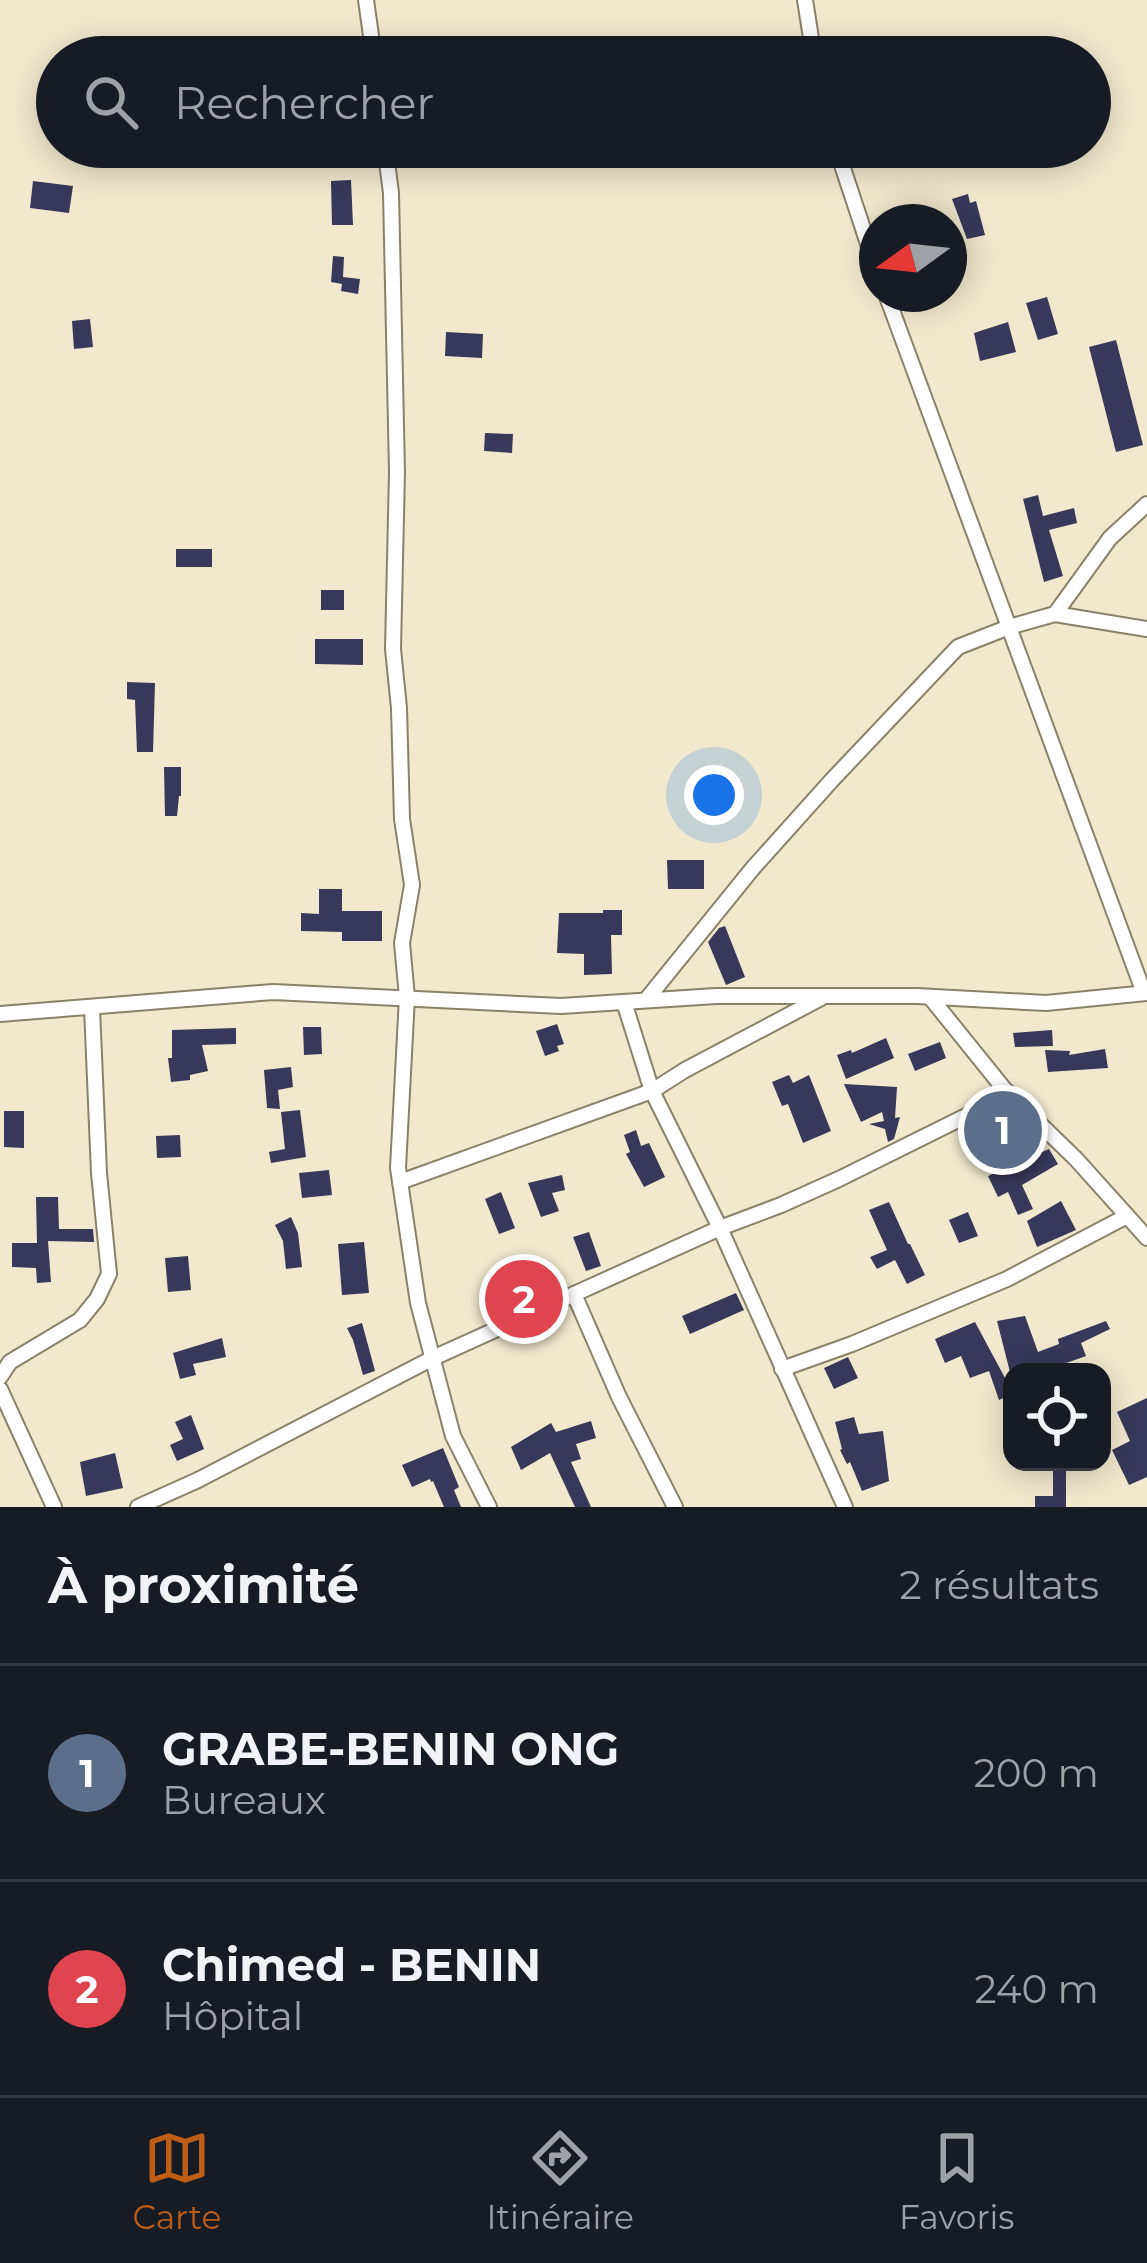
<!DOCTYPE html>
<html lang="fr">
<head>
<meta charset="utf-8">
<style>
  body { margin:0; font-family:Montserrat,sans-serif; background:#242831; color:#f1f3f6 }
  .controls { position:absolute; right:36px; bottom:36px; display:grid; overflow:hidden; border-radius:24px; box-shadow:0 6px 30px #0003 }
  .controls button { width:108px; height:108px; display:grid; place-items:center; padding:0; border:0; border-bottom:3px solid #363941; background:#171b24; color:#f1f3f6; font:60px sans-serif }
  .compass { position:absolute; left:859px; top:204px; width:108px; height:108px; border-radius:50%; background:#171b24; box-shadow:0 6px 30px #0003; rotate:255deg }
  .you { position:absolute; left:714px; top:795px; width:42px; height:42px; margin:-30px; border:9px solid #fff; border-radius:50%; background:#1a73e8; box-shadow:0 0 0 18px #1a73e833 }
  .badge { display:grid; place-items:center; width:78px; height:78px; border-radius:50%; background:#bd5d16; color:#fff; font-size:39px; font-weight:700 }
  .pin { position:absolute; translate:-50% -50%; border:6px solid #fff; box-shadow:0 3px 12px #0006 }
  .list { margin:0; padding:0; list-style:none }
  h2 { display:flex; justify-content:space-between; align-items:center; height:156px; margin:0; padding:0 48px; font-size:51px }
  h2 small { font-size:39px; font-weight:400; color:#9ea1a6 }
  .list li { display:grid; grid-template-columns:78px 1fr auto; gap:36px; align-items:center; box-sizing:border-box; height:216px; padding:0 48px; border-top:3px solid #363941 }
  .list b { display:block; font-size:45px; white-space:nowrap }
  .list p { margin:0; font-size:39px; white-space:nowrap; color:#9ea1a6 }
  .list em { font-size:39px; font-style:normal; color:#9ea1a6 }
  .icon { flex:none; width:66px; height:66px; fill:none; stroke:currentColor; stroke-width:2; stroke-linecap:round; stroke-linejoin:round }
  .map { position:relative; flex:none; width:1147px; height:1507px; overflow:hidden }
  .search { position:absolute; background:#171b24; box-shadow:0 6px 30px #0003; left:36px; right:36px; top:36px; height:132px; display:flex; align-items:center; gap:30px; box-sizing:border-box; padding:0 42px; border-radius:66px; color:#9ea1a6; font-size:45px }
  .sheet { height:588px; background:#171b24 }
  nav { display:flex; justify-content:space-around; align-items:center; box-sizing:border-box; height:168px; border-top:3px solid #363941; background:#171b24; font-size:33px; color:#9ea1a6 }
  nav a { display:grid; justify-items:center; gap:6px }
  nav .on { color:#bd5d16 }
  .map>svg:first-child { display:block }
  .building { fill:#38385a }
  .lines { fill:none; stroke-linecap:round; stroke-linejoin:round }
  .minor-casing { stroke:#898269; stroke-width:18 }
  .minor { stroke:#fff; stroke-width:14 }
</style>
</head>
<body>
<div class="map">
<svg width="1147" height="1507" viewBox="0 0 1147 1507">
  <rect width="100%" height="100%" fill="#f1e9ce"/>
  <!-- building -->
  <g class="building">
    <polygon points="558,41 612,42 612,57 558,57"/>
    <polygon points="351,180 353,225 332,225 331,181"/>
    <polygon points="33,181 73,186 69,213 30,208"/>
    <polygon points="968,194 970,203 976,201 985,235 967,239 952,199"/>
    <polygon points="333,256 344,257 343,277 360,279 358,294 341,291 342,284 331,282"/>
    <polygon points="1047,297 1058,334 1038,340 1026,303"/>
    <polygon points="90,319 93,347 74,349 72,321"/>
    <polygon points="1008,322 1016,352 980,361 974,333"/>
    <polygon points="446,332 483,334 482,358 445,356"/>
    <polygon points="1116,340 1143,445 1116,452 1089,347"/>
    <polygon points="485,433 513,434 512,453 484,451"/>
    <polygon points="1038,495 1043,516 1074,508 1077,523 1049,530 1063,576 1044,582 1023,499"/>
    <rect x="176" y="549" width="36" height="18"/>
    <rect x="321" y="590" width="23" height="20"/>
    <polygon points="315,639 363,639 363,665 315,664"/>
    <polygon points="127,682 155,683 153,752 137,752 135,700 127,699"/>
    <polygon points="164,767 181,767 181,796 179,796 177,816 165,816"/>
    <polygon points="667,860 704,860 704,889 668,889"/>
    <polygon points="319,889 342,889 342,911 382,911 382,941 342,941 342,932 301,931 301,913 319,914"/>
    <polygon points="603,910 622,910 622,935 611,935 612,974 584,975 584,954 557,953 559,913 603,913"/>
    <polygon points="725,926 745,977 726,985 708,942 719,928"/>
    <polygon points="557,1024 564,1044 557,1046 559,1051 545,1056 536,1031"/>
    <polygon points="303,1027 321,1027 322,1054 304,1055"/>
    <polygon points="236,1028 236,1044 202,1045 208,1071 190,1075 190,1080 171,1082 168,1058 172,1058 172,1030"/>
    <polygon points="1052,1030 1053,1046 1015,1047 1013,1033"/>
    <polygon points="886,1038 894,1058 846,1079 837,1055 851,1050 852,1053"/>
    <polygon points="940,1042 946,1058 915,1071 908,1054"/>
    <polygon points="1105,1049 1108,1068 1048,1072 1045,1050 1070,1051 1069,1055"/>
    <polygon points="291,1067 293,1087 278,1090 280,1109 267,1108 264,1070"/>
    <polygon points="789,1075 793,1083 809,1075 831,1131 803,1143 788,1104 782,1106 772,1082"/>
    <polygon points="844,1084 897,1087 895,1118 900,1117 894,1139 888,1142 885,1129 869,1124 884,1121 882,1112 861,1122"/>
    <polygon points="300,1110 306,1157 271,1163 269,1152 285,1149 281,1112"/>
    <polygon points="4,1111 24,1111 24,1148 4,1147"/>
    <polygon points="636,1130 641,1146 649,1143 665,1177 644,1187 626,1154 630,1152 624,1135"/>
    <polygon points="180,1135 181,1157 157,1158 156,1136"/>
    <polygon points="1049,1149 1058,1164 1022,1185 1033,1209 1018,1215 1008,1192 998,1197 988,1176"/>
    <polygon points="329,1170 332,1195 302,1198 299,1173"/>
    <polygon points="562,1175 565,1190 552,1193 559,1211 541,1217 528,1183"/>
    <polygon points="501,1192 515,1228 499,1234 485,1199"/>
    <polygon points="36,1197 58,1197 59,1229 93,1229 94,1242 48,1241 51,1282 37,1283 36,1268 12,1267 12,1243 37,1243"/>
    <polygon points="1061,1201 1076,1230 1037,1247 1027,1221"/>
    <polygon points="889,1202 908,1244 910,1244 925,1275 907,1284 895,1260 877,1269 870,1257 887,1250 869,1210"/>
    <polygon points="968,1212 978,1236 959,1243 949,1220"/>
    <polygon points="291,1217 298,1233 302,1267 286,1269 283,1241 275,1225"/>
    <polygon points="589,1232 601,1266 586,1271 573,1237"/>
    <polygon points="364,1242 369,1293 342,1295 338,1244"/>
    <polygon points="188,1256 191,1290 168,1292 165,1258"/>
    <polygon points="736,1293 744,1310 690,1334 682,1316"/>
    <polygon points="1025,1316 1038,1352 1059,1344 1058,1339 1106,1321 1110,1329 1081,1343 1086,1356 1041,1372 1010,1372 997,1321"/>
    <polygon points="975,1322 1012,1391 1012,1394 999,1400 989,1371 970,1378 961,1356 945,1363 935,1339"/>
    <polygon points="362,1323 375,1371 363,1375 353,1340 347,1328"/>
    <polygon points="222,1338 226,1357 193,1364 196,1375 180,1379 173,1353"/>
    <polygon points="848,1357 858,1378 834,1389 824,1368"/>
    <polygon points="1147,1398 1147,1477 1129,1485 1112,1450 1130,1441 1117,1412"/>
    <polygon points="191,1415 204,1449 177,1461 170,1445 183,1439 175,1422"/>
    <polygon points="854,1417 859,1434 883,1431 889,1481 862,1491 850,1462 847,1464 840,1450 842,1449 835,1422"/>
    <polygon points="591,1421 596,1438 576,1444 581,1459 571,1462 591,1507 575,1507 550,1453 521,1470 511,1447 551,1423 556,1432"/>
    <polygon points="443,1448 459,1487 454,1490 461,1507 444,1507 433,1481 431,1482 430,1479 412,1487 402,1465"/>
    <polygon points="115,1453 123,1488 86,1496 80,1462"/>
    <polygon points="1053,1462 1066,1462 1066,1507 1035,1507 1035,1496 1053,1496"/>
  </g>
  <g class="lines">
    <defs>
      <g id="minor">
        <polyline points="366,0 374,57"/>
        <polyline points="805,0 814,57"/>
        <polyline points="385,147 391,193 397,472 393,649 399,708 402,819 412,885 402,943 407,997 398,1168 418,1303 453,1436 489,1507"/>
        <polyline points="836,147 877,271"/>
        <polyline points="886,294 1144,993"/>
        <polyline points="1055,614 1110,538 1147,504"/>
        <polyline points="930,997 1005,1090 1076,1159 1147,1238"/>
        <polyline points="646,1000 753,868 832,780 958,647 1009,627 1055,614 1147,629"/>
        <polyline points="624,1002 652,1091 720,1228 845,1507"/>
        <polyline points="0,1014 273,992 561,1006 716,996 917,996 1046,1003 1147,993"/>
        <polyline points="400,1182 652,1091 685,1070 821,998"/>
        <polyline points="574,1294 619,1397 675,1507"/>
        <polyline points="782,1369 852,1344 1007,1279 1127,1216"/>
        <polyline points="0,1377 10,1362 80,1320 97,1299 109,1274 99,1173 92,1008"/>
        <polyline points="0,1389 54,1507"/>
        <polyline points="138,1507 198,1480 433,1358 720,1228 781,1205 839,1179 972,1113 1005,1090"/>
      </g>
    </defs>
    <!-- minor casing -->
    <use href="#minor" class="minor-casing"/>
    <!-- minor -->
    <use href="#minor" class="minor"/>
  </g>
</svg>
<div class="controls">
<button><svg class="icon" aria-label="locate" viewBox="0 0 24 24"><circle cx="12" cy="12" r="6"/><path d="M12 2v4M12 18v4M2 12h4M18 12h4"/></svg></button>
</div>
<svg class="compass" viewBox="-18 -18 36 36"><path d="M0-13l5 13h-10z" fill="#e53935"/><path d="M0 13l5-13h-10z" fill="#9ea1a6"/></svg>
<div class="you"></div>
<div class="pin badge" style="left:1003px;top:1130px;background:#5c6f8a">1</div>
<div class="pin badge" style="left:524px;top:1299px;background:#e0444e">2</div>
<div class="search"><svg class="icon" aria-label="search" viewBox="0 0 24 24"><circle cx="10" cy="10" r="6"/><path d="M15 15l6 6"/></svg>Rechercher</div>
</div>
<section class="sheet">
<h2>À proximité<small>2 résultats</small></h2>
<ul class="list">
<li><span class="badge" style="background:#5c6f8a">1</span><div><b>GRABE-BENIN ONG</b><p>Bureaux</p></div><em>200 m</em></li>
<li><span class="badge" style="background:#e0444e">2</span><div><b>Chimed - BENIN</b><p>Hôpital</p></div><em>240 m</em></li>
</ul>
</section>
<nav>
<a class="on"><svg class="icon" aria-label="map" viewBox="0 0 24 24"><path d="M3 6l6-2 6 2 6-2v14l-6 2-6-2-6 2zM9 4v14M15 6v14"/></svg>Carte</a>
<a><svg class="icon" aria-label="directions" viewBox="0 0 24 24"><path d="M12 3l9 9-9 9-9-9zM9 14v-3h6M13 9l2 2-2 2"/></svg>Itinéraire</a>
<a><svg class="icon" aria-label="saved" viewBox="0 0 24 24"><path d="M7 4h10v16l-5-4-5 4z"/></svg>Favoris</a>
</nav>
</body>
</html>
